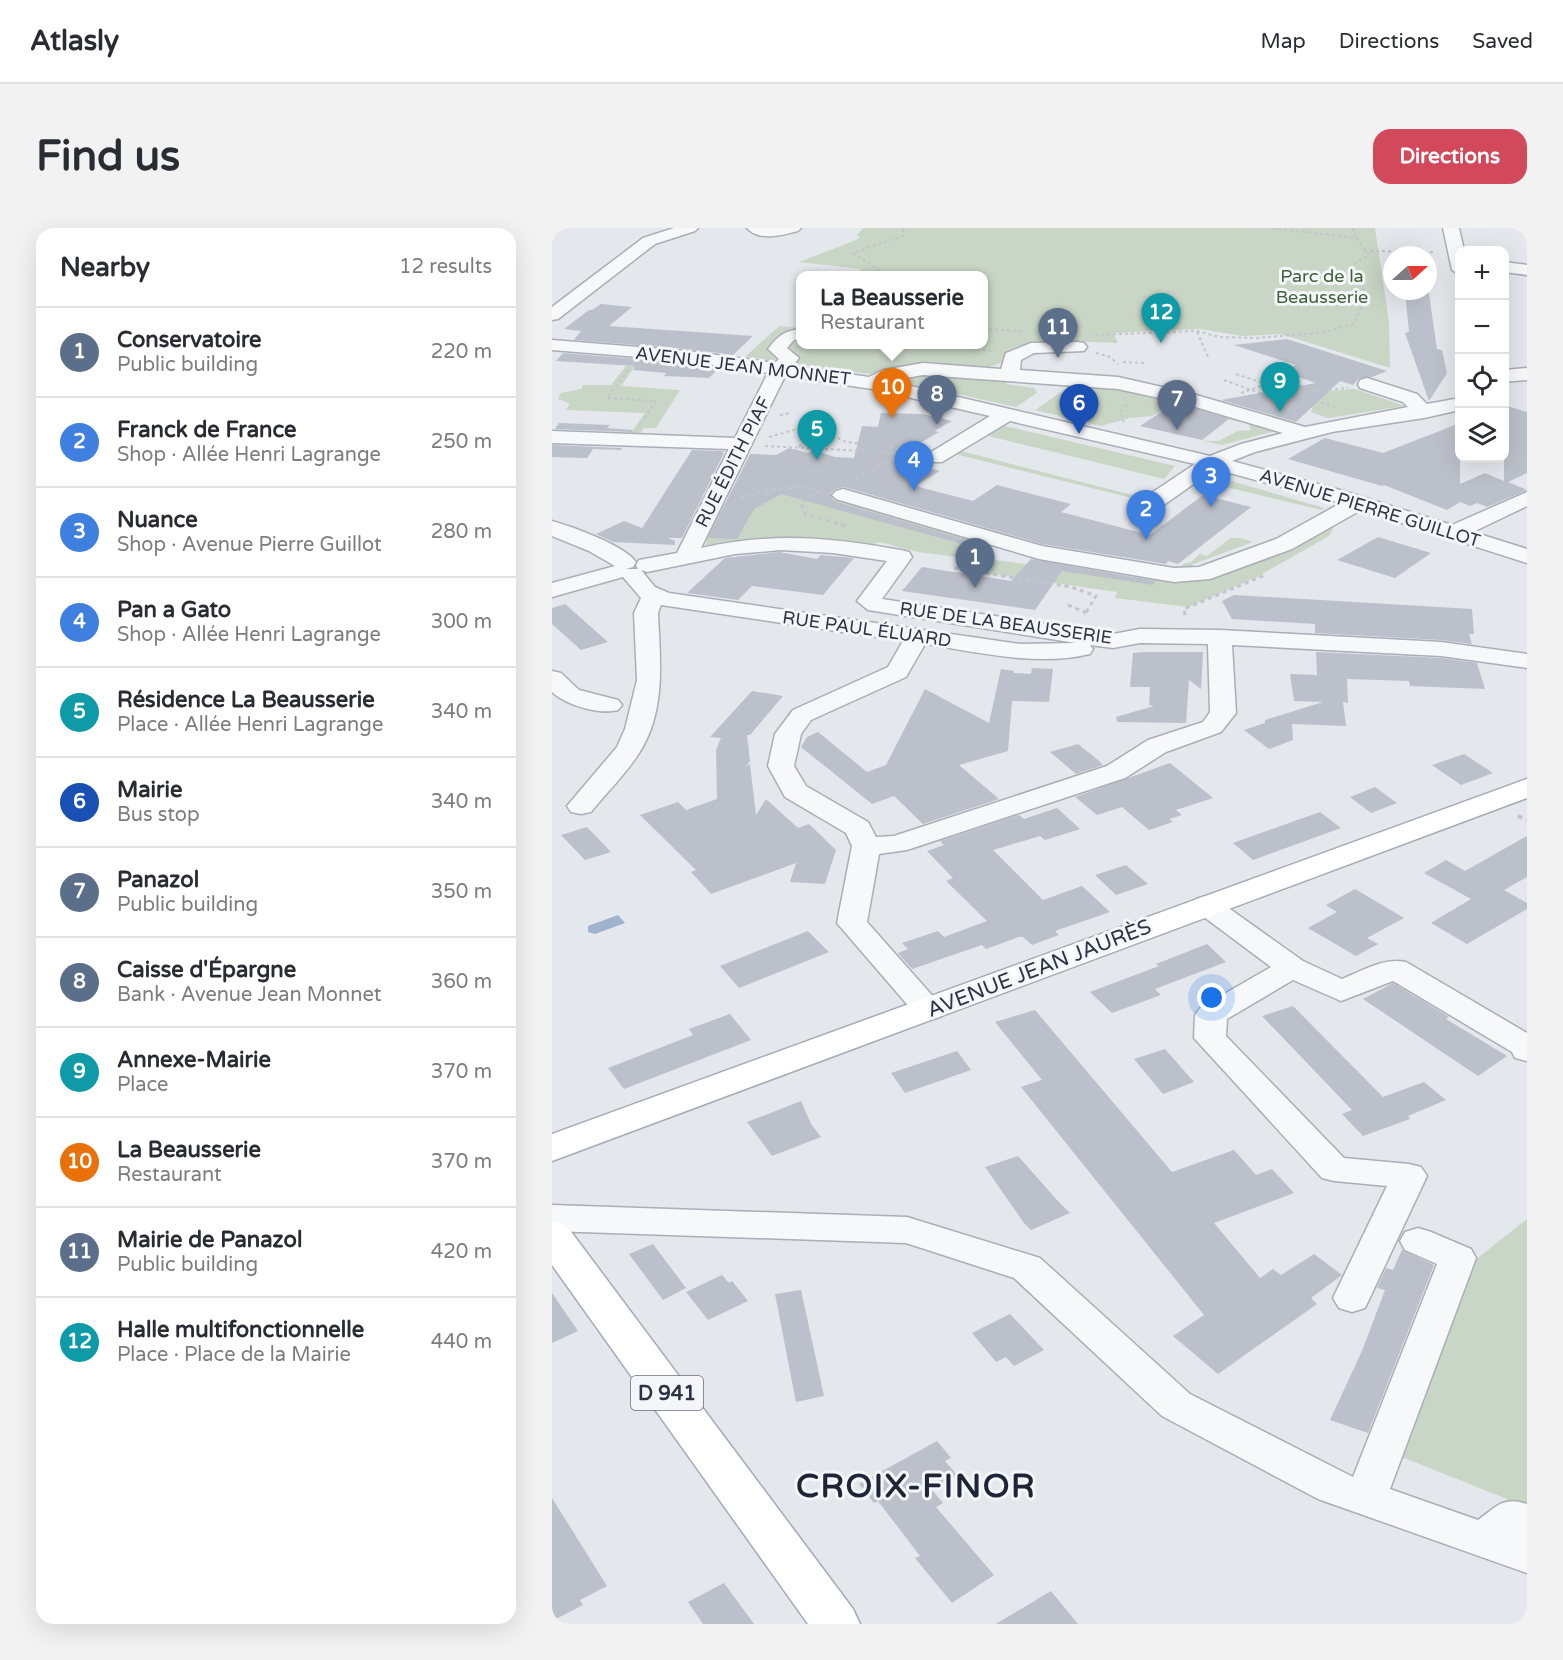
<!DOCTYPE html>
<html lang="en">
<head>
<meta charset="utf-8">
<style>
  body { margin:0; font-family:"Varela Round",sans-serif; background:#f2f2f3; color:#2b2b33 }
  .controls { position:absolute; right:18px; top:18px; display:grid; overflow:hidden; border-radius:12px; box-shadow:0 6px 24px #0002 }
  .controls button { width:54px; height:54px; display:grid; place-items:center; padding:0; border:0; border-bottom:2px solid #e1e1e2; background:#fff; color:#2b2b33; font:30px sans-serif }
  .compass { position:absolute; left:831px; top:18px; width:54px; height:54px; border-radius:50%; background:#fff; box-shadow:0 6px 24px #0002; rotate:69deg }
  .you { position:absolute; left:660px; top:770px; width:21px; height:21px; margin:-15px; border:4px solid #fff; border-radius:50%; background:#1a73e8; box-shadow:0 0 0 9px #1a73e833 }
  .badge { display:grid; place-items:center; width:39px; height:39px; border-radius:50%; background:#d1495b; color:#fff; font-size:20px; font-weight:700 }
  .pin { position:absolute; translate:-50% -50px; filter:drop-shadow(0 2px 3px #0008) }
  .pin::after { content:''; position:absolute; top:32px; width:21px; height:18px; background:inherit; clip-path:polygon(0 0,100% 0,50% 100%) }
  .popup { position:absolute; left:244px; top:43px; width:192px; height:78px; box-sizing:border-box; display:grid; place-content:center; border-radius:12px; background:#fff; filter:drop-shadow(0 2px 4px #0005); font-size:20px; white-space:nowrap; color:#7c7c81 }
  .popup b { font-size:22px; color:#2b2b33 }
  .popup::after { content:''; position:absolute; left:50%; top:100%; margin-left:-12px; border:12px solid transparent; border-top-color:#fff }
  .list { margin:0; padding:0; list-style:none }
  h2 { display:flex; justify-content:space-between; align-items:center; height:78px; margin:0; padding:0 24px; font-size:26px }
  h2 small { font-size:20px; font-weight:400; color:#7c7c81 }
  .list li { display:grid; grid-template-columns:39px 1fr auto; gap:18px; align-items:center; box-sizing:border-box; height:90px; padding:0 24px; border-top:2px solid #e1e1e2 }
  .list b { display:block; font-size:22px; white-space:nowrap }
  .list p { margin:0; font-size:20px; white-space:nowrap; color:#7c7c81 }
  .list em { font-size:20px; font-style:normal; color:#7c7c81 }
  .icon { flex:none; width:33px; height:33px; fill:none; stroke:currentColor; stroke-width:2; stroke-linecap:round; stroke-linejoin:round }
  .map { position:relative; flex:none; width:975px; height:1396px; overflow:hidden; border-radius:18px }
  header { display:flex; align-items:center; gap:36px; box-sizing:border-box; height:84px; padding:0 30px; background:#fff; border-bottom:2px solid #e1e1e2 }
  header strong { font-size:28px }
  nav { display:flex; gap:33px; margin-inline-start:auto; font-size:21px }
  .intro { display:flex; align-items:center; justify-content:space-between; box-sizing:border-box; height:144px; padding:0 36px }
  h1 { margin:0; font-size:42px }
  .button { padding:15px 27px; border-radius:18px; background:#d1495b; color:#fff; font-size:21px; font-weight:700 }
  main { display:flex; gap:36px; padding:0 36px }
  aside { flex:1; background:#fff; border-radius:18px; box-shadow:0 6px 24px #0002 }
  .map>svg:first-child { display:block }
  .green { fill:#c9d6c5 }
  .water { fill:#9fb4cc }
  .building { fill:#bbc0ca }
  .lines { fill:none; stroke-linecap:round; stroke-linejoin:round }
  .minor-casing { stroke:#a9aeb7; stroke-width:3 }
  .major-casing { stroke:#a3abb8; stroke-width:3 }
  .path-far2 { stroke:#c2c5cb; stroke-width:2; stroke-dasharray:3 3; stroke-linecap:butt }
  .path-far1 { stroke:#c2c5cb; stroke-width:3; stroke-dasharray:4 4; stroke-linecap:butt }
  .path { stroke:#c2c5cb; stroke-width:4; stroke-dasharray:4.5 4.5; stroke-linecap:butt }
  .minor { fill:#f7f8fa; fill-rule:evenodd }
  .major { fill:#fff; fill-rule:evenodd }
  .labels { text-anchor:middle; stroke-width:6; stroke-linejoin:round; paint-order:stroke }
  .far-park-label { font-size:18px; fill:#3f6138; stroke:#f4f6f9 }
  .far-street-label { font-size:18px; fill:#2b3445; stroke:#f4f6f9 }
  .shield { fill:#f4f6f9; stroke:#676e7b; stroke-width:1.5 }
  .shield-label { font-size:20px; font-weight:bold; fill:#2b3445 }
  .street-label { font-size:21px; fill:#2b3445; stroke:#f4f6f9 }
  .near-district-label { font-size:33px; font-weight:bold; letter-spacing:1.5px; fill:#1d2536; stroke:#f4f6f9 }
</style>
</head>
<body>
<header>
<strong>Atlasly</strong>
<nav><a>Map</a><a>Directions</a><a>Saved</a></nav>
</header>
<div class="intro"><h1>Find us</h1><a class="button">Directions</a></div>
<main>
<aside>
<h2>Nearby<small>12 results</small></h2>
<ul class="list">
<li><span class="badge" style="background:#5c6f8a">1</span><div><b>Conservatoire</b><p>Public building</p></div><em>220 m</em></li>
<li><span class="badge" style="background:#3f7fe0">2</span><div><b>Franck de France</b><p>Shop · Allée Henri Lagrange</p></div><em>250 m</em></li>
<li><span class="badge" style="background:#3f7fe0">3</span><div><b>Nuance</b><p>Shop · Avenue Pierre Guillot</p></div><em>280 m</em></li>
<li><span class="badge" style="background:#3f7fe0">4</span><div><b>Pan a Gato</b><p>Shop · Allée Henri Lagrange</p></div><em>300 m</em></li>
<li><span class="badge" style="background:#0f9aa8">5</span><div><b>Résidence La Beausserie</b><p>Place · Allée Henri Lagrange</p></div><em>340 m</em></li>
<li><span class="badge" style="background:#1a4fb4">6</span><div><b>Mairie</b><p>Bus stop</p></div><em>340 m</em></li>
<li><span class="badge" style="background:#5c6f8a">7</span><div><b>Panazol</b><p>Public building</p></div><em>350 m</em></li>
<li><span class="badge" style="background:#5c6f8a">8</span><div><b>Caisse d'Épargne</b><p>Bank · Avenue Jean Monnet</p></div><em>360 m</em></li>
<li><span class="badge" style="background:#0f9aa8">9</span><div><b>Annexe-Mairie</b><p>Place</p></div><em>370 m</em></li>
<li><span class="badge" style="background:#e8710a">10</span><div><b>La Beausserie</b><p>Restaurant</p></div><em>370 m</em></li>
<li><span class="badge" style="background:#5c6f8a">11</span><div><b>Mairie de Panazol</b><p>Public building</p></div><em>420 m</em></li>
<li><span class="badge" style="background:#0f9aa8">12</span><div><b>Halle multifonctionnelle</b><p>Place · Place de la Mairie</p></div><em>440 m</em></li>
</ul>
</aside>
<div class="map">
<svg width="975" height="1396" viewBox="0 0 975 1396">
  <rect width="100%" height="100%" fill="#e4e7ec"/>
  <!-- green -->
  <g class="green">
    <path d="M311,0H823L837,94L838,140L729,106L691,108L648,101L561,105L566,115C528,114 491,109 455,122L449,135L431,141L347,139L317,146L193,129L227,98L248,100V116H431V48L304,47L309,41L247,34L304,12L308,9L305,7Z"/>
    <polygon points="74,138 83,138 69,158 128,162 104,200 92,200 86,209 77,208 93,185 14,182 18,176 6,171 9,165 29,161 31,157 59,157"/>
    <polygon points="364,146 452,152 455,156 482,160 485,165 464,179 352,154 348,152 353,147"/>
    <polygon points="544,156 616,174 636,175 717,198 723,203 670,217 651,213 667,213 686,203 699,202 696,195 616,180 600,188 577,190 549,198 483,182 515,160"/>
    <polygon points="738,156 764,164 803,161 853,178 776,190 759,184 761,179 711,167"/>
    <polygon points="449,197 623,238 612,251 432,207"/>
    <polygon points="405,222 588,269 584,271 399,225"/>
    <polygon points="194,238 292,252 275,270 427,311 438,322 433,331 611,353 648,353 770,305 783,296 777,308 705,349 636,379 563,370 565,364 411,342 405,329 366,324 328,314 308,319 155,320 154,310"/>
    <polygon points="662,248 772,280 770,282 648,253 653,249"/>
    <polygon points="679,310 688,310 701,314 639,337 645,339 626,340 634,335 638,335 648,326 655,328"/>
    <polygon points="975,991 975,1279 837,1224 913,1040"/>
  </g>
  <!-- water -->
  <polygon class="water" points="66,687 73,695 43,706 36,704 36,698"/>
  <!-- building -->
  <g class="building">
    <polygon points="876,59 885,121 890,122 895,145 877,173 853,105 857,104 853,63 876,63"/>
    <polygon points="49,76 80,79 57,98 201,108 181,127 136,121 22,112 29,103 12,101 37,82 40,82"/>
    <polygon points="735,111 791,129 835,143 820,149 807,150 801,157 788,153 744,194 669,172 764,155 728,143 744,137 682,117"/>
    <polygon points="11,125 136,135 167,140 157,150 112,148 114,145 81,142 83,138 4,133"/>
    <polygon points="952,177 975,184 975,245 956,254 975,262 935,279 925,275 918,278 908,274 895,282 832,257 830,258 736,231 773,210 831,225 908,195 908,256 933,245 952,253"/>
    <polygon points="634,178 677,191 650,212 588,198 612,182"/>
    <polygon points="329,185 370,186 400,193 382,203 387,204 341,231 388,243 363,258 421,273 445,257 519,276 509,284 598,307 651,267 699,279 626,336 616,333 614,336 490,316 292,259 283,261 278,265 282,273 422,314 417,318 229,266 202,281 185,311 156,310 198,226 224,227 237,220 256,225 261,222 283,229 302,230 310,198 326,199"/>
    <polygon points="7,195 58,197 55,200 81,202 80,204 3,201"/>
    <polygon points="0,217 70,220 69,222 41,221 35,230 0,229"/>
    <polygon points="140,222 172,223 170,225 172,225 130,310 116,310 123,313 123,317 61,314 44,306 72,293 90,300"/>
    <polygon points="826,309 879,325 843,350 785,332"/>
    <polygon points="227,324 265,331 269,327 302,330 271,367 200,358 186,372 135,365 173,330"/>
    <polygon points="479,331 604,353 601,357 510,343 483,382 350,363 370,339 459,353"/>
    <polygon points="682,367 920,381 922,406 917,406 920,416 889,412 763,405 763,396 680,391 670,373"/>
    <polygon points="13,376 56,414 29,422 0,396 0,380"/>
    <polygon points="592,424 651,424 649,461 637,452 634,495 565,494 564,489 602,478 597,477 598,459 578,459 581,425"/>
    <polygon points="764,424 889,430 925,435 933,461 858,458 857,453 795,451 796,475 791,474 794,498 740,496 741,512 717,521 692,502 713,495 713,492 771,474 742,473 738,446 765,447"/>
    <polygon points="480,440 501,441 497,474 460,473 456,523 407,537 447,571 371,596 342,568 320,576 249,519 255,509 266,504 315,544 334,537 373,461 437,495 449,441 462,443 462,445 479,446"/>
    <polygon points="200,463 231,468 198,507 195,507 198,533 193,539 198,536 204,587 214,571 246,600 257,596 284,622 273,656 238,654 244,635 159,666 139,644 144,642 88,587 126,574 134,582 165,571 164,522 169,510 158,509"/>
    <polygon points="526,516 546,532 551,537 524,546 498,524"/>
    <polygon points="912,526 941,545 909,557 880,537"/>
    <polygon points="618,535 661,570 624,582 630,587 617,591 621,594 597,602 570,579 545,587 523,569"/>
    <polygon points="823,559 845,575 819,585 798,569"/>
    <polygon points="505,580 528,601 493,612 488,608 441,622 491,672 530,658 558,684 503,703 507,707 480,717 471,709 467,709 434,721 430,717 360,741 346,725 356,721 350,715 386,703 392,709 435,693 394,653 401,650 375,623 392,617 388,613 467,587 472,591"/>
    <polygon points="768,584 789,600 701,632 681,615"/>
    <polygon points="35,599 59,624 33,632 9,607"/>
    <polygon points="975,608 975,649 952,662 975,675 975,681 915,716 879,695 919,671 872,645 894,632 913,643"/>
    <polygon points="574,637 596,656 564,667 543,647"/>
    <polygon points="803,661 852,690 815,710 826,716 804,728 756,700 785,684 774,677"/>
    <polygon points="256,703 277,724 187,760 168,738"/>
    <polygon points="655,716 674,734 603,761 609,767 560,785 538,764 607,738 604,736"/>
    <polygon points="841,755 897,789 894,791 955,828 926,848 811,771"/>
    <polygon points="741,778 831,869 872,854 894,872 856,888 858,891 811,908 790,886 800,882 710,788"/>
    <polygon points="483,782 620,944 682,922 704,947 720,941 742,965 662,995 708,1050 721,1041 729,1047 762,1026 790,1047 759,1070 765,1076 666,1146 621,1108 652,1087 469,859 490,852 443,794"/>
    <polygon points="178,786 199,812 72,861 56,840 141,807 137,801"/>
    <polygon points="613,821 642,854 611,866 582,831"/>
    <polygon points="405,823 419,842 353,865 339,845"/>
    <polygon points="249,873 259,896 269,909 220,928 195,894"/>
    <polygon points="466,928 505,972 518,985 479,1002 472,995 433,939"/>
    <polygon points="101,1016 134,1060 111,1072 77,1026"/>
    <polygon points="850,1022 882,1037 816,1205 778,1192 810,1123 833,1062 825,1060 834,1040 841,1042"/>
    <polygon points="170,1047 177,1055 180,1053 196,1073 156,1092 134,1064"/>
    <polygon points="249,1062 272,1168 244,1174 223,1066"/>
    <polygon points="0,1065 26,1103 0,1115"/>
    <polygon points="458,1086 492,1122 462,1138 454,1129 444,1134 420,1105"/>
    <polygon points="385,1213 399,1230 393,1233 405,1247 379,1261 391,1275 384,1279 442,1347 400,1375 363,1330 368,1328 326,1273 322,1275 307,1256"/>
    <polygon points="0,1270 55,1358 28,1372 31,1377 0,1393"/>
    <polygon points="172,1355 202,1396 151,1396 136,1374"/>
    <polygon points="499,1363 526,1396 444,1396"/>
  </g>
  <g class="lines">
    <defs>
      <g id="minor">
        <polygon points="122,0 146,0 143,3 103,16 6,91 0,92 0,79 91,10"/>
        <path d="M195,0H249L246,3C231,7 207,14 195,0Z"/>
        <polygon points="891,0 907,0 912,22 908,22 908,47 900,42"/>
        <polygon points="952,34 975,37 975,47 952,44"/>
        <path d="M248,101V111L242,112L235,120L247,130L241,138L317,149L331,142L371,135L449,141L454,125L479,115L526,114L532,115L535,119L532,123L482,125L469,132L468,142L566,149L641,166L753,199L856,179L851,174L808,160L806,156L808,152L815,150L865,166L875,176L908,170V182L872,190L780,204L703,224L680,233L788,262L900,297L975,264V278L921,304L975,321V335L809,282L740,321L658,351L622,354L487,331L284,271L280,267L284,263L291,261L490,318L622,340L647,339L724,311L789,275L663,241L596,288L588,289L580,288L577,283L580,278L643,236L458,193L390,234H376L373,230L376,226L438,188L320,161L233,148L149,320C222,304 276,309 349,322L357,324L360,329L330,371L561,406L588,401L668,402L889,414L975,426V440L889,428L680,417L684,485L669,504L614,524L573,550L355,622L327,626L315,694L393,782L388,789L377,792L366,789L285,695L300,618L294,605L233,569L216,538L223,506L241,482L336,439L351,413L109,377L106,385C108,431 114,481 89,522C76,544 55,564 39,584L29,586L19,584L15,578L65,519L73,501L85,452L82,385L89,370L71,349L0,369V355L63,338L37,323L0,308V293C21,299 72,317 84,334L81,339L74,341H86L84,337L87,332L125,325L177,221L0,215V203L183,210L216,145L136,133L0,122V112L136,123L223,135L227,131L216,121C226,108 232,103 248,101ZM371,147L566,161L630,175L731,205L689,216L658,228L338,153ZM229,322L281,325L335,333L305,373L316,382L524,415L468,416L117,365L103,359L89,342L95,344L183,326ZM588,415L656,416L658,484L651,494L596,512L555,538L342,608L324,609L316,594L254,558L242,538L249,506L259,492L354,449L373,416C426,424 485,439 538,426L541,421L538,417L561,420Z"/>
        <polygon points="975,140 975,152 952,154 952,142"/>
        <path d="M0,443L9,445L27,462L66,472L70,477L66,482C47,487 14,477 0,464Z"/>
        <path d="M654,668L664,671L751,733L790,751C810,743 832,729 854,734L975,805V833L963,830L960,824L841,753L789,773L741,752L675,791L674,808L792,930L857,936L869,939L875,948L813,1080L800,1084L787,1080L781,1070L835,958L782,953L770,950L642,810L643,787L648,780L719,739L644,683L639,677L644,671Z"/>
        <path d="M0,977L355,989L488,1030L638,1166L801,1249L885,1036L853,1022L848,1013L853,1004L866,1000L879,1004L919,1021L924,1030L838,1261L926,1292C945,1278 951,1268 975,1276V1345L766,1271L610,1188L462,1050L354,1015L0,1003Z"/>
      </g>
      <g id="major">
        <polygon points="975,551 975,570 0,933 0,906"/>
        <polygon points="0,993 14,997 301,1381 308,1396 256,1396 0,1037"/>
      </g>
    </defs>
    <!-- minor casing -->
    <use href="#minor" class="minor-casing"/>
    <!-- major casing -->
    <use href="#major" class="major-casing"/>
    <!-- path-far2 -->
    <g class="path-far2">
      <polyline points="801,0 804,10"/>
      <polyline points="812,23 883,24"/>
      <polyline points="322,48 327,42 301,25 351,8 352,0"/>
      <polyline points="431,101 470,103"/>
      <polyline points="645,104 657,131"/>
      <polyline points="543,107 645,103 667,109 704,110 774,104 801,96 817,66 797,48 797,39 817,27 804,10 718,0"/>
      <polyline points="389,116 442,123"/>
      <polyline points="544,125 558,129 566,136"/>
      <polyline points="571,134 594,135"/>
      <polyline points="76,142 55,170 104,173 90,194"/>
      <polyline points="684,146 783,179"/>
      <polyline points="672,152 713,167 796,160"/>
      <polyline points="689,165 729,151 759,161"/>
      <polyline points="228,187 239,185"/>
      <polyline points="572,194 568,184 575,176"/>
      <polyline points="217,209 262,196"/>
      <polyline points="213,218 352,225"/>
      <polyline points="247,219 252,213 284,209 294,214 342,219 351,224"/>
      <polyline points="351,226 361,226"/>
    </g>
    <!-- path-far1 -->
    <g class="path-far1">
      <polyline points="345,225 352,225"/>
      <polyline points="303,250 353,225 361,226"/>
      <polyline points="268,263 249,275 253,286 294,298"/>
      <path d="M189,270C217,261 240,256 269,261"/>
      <polyline points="402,340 519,359 544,368 532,388"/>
      <polyline points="516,377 535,385"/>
      <polyline points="633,387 632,381 713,347"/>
    </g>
    <!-- path -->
    <polyline class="path" points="966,588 975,592"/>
    <!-- minor -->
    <use href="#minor" class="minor"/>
    <!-- major -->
    <use href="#major" class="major"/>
  </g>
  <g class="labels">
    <!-- far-park labels -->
    <g class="far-park-label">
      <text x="770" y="54">Parc de la<tspan x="770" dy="21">Beausserie</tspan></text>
    </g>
    <!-- far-street labels -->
    <g class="far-street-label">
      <text transform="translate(191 138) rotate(7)" y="6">AVENUE JEAN MONNET</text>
      <text transform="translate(181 234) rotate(-63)" y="6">RUE ÉDITH PIAF</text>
      <text transform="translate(818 280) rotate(17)" y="6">AVENUE PIERRE GUILLOT</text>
      <text transform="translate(454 395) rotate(8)" y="6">RUE DE LA BEAUSSERIE</text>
      <text transform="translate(315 401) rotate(8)" y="6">RUE PAUL ÉLUARD</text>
    </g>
    <!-- shield labels -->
    <rect class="shield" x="79" y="1148" width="72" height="34" rx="4.5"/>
    <g class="shield-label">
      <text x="115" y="1172">D 941</text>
    </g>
    <!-- street labels -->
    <g class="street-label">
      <text transform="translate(487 740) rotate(-21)" y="7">AVENUE JEAN JAURÈS</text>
    </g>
    <!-- near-district labels -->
    <g class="near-district-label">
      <text x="364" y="1269">CROIX-FINOR</text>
    </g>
  </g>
</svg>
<div class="controls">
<button>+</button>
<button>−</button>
<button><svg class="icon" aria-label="locate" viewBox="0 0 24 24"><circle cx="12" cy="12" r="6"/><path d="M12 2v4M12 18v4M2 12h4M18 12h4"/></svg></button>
<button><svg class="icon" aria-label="layers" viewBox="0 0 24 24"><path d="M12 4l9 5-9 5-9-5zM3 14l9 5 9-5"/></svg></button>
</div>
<svg class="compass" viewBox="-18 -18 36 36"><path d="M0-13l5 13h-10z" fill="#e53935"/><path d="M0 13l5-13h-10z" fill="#7c7c81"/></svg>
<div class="you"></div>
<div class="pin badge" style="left:423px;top:360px;background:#5c6f8a">1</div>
<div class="pin badge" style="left:594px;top:312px;background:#3f7fe0">2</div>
<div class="pin badge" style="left:659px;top:279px;background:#3f7fe0">3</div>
<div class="pin badge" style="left:362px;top:263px;background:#3f7fe0">4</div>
<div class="pin badge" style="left:265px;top:232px;background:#0f9aa8">5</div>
<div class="pin badge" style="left:527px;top:206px;background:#1a4fb4">6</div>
<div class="pin badge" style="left:625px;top:202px;background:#5c6f8a">7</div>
<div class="pin badge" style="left:385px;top:197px;background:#5c6f8a">8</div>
<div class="pin badge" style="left:728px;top:184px;background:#0f9aa8">9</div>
<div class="pin badge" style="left:340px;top:190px;background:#e8710a">10</div>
<div class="popup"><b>La Beausserie</b>Restaurant</div>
<div class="pin badge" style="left:506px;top:130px;background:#5c6f8a">11</div>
<div class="pin badge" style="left:609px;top:115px;background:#0f9aa8">12</div>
</div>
</main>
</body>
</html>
